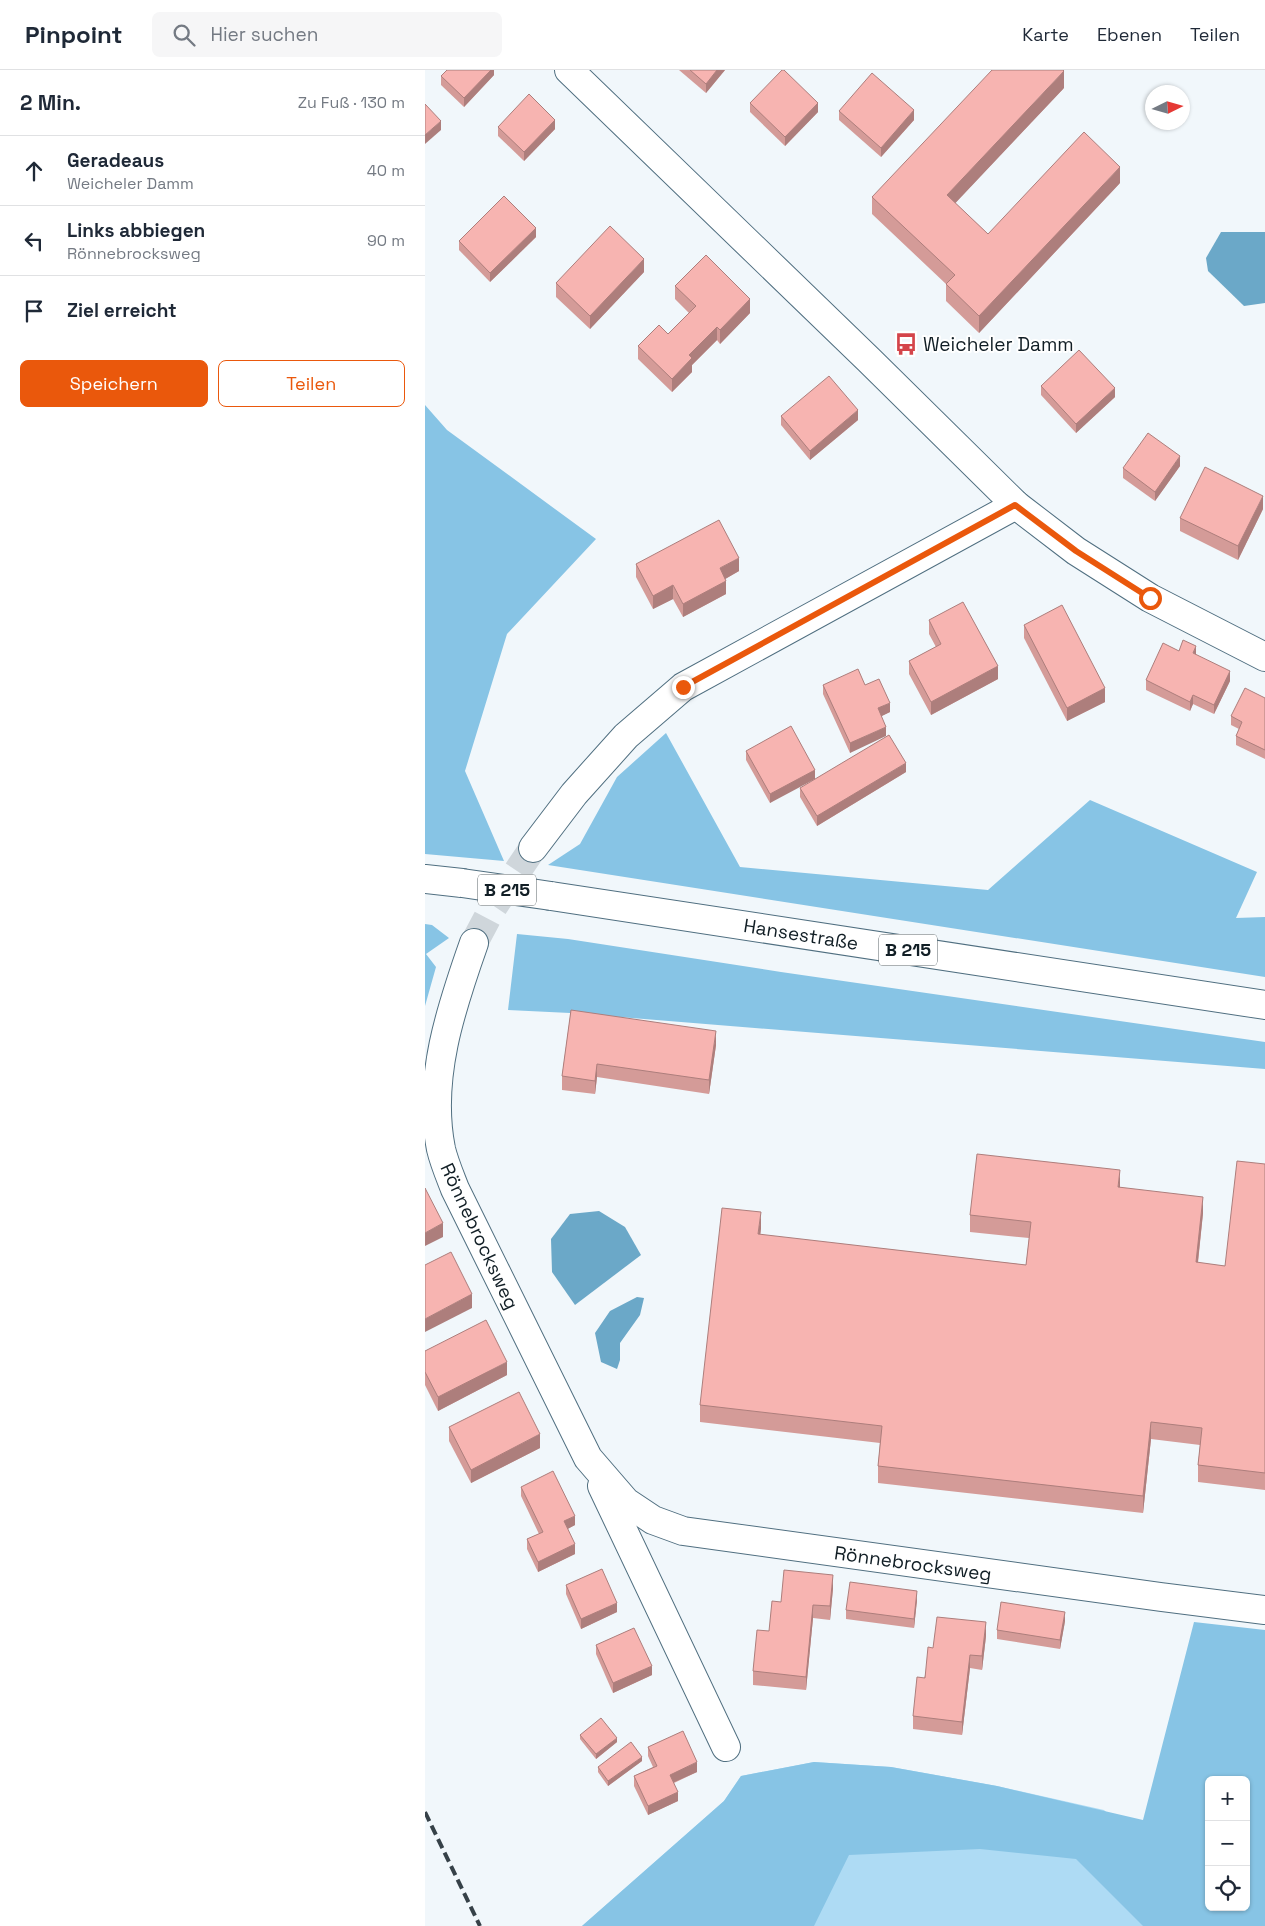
<!DOCTYPE html>
<html lang="de">
<head>
<meta charset="utf-8">
<style>
  body { margin:0; font-family:"Space Grotesk",sans-serif; background:#f6f6f7; color:#1f2937 }
  .controls { position:absolute; right:15px; bottom:15px; display:grid; overflow:hidden; border-radius:8px; box-shadow:0 1px 4px #0004 }
  .controls button { width:45px; height:45px; display:grid; place-items:center; padding:0; border:0; border-bottom:1px solid #e0e1e3; background:#fff; color:#1f2937; font:25px sans-serif }
  .compass { position:absolute; left:720px; top:15px; width:45px; height:45px; border-radius:50%; background:#fff; box-shadow:0 1px 4px #0004; rotate:85deg }
  .stop { position:absolute; width:15px; height:15px; margin:-11px; border:4px solid #ea580c; border-radius:50%; background:#fff }
  .stop.end { background:#ea580c; border-color:#fff; box-shadow:0 1px 5px #0008 }
  .list { margin:0; padding:0; list-style:none }
  h2 { display:flex; justify-content:space-between; align-items:center; height:65px; margin:0; padding:0 20px; font-size:21px }
  h2 small { font-size:16px; font-weight:400; color:#747a83 }
  .list li { display:grid; grid-template-columns:32px 1fr auto; gap:15px; align-items:center; box-sizing:border-box; height:70px; padding:0 20px; border-top:1px solid #e0e1e3 }
  .list b { display:block; font-size:19px; white-space:nowrap }
  .list p { margin:0; font-size:16px; white-space:nowrap; color:#747a83 }
  .list em { font-size:16px; font-style:normal; color:#747a83 }
  .actions { display:flex; gap:10px; padding:15px 20px }
  .actions a { flex:1; padding:11px 0; border:1px solid #ea580c; border-radius:8px; text-align:center; font-size:18px; color:#ea580c }
  .actions .main { background:#ea580c; color:#fff }
  .icon { flex:none; width:28px; height:28px; fill:none; stroke:currentColor; stroke-width:2; stroke-linecap:round; stroke-linejoin:round }
  .map { position:relative; flex:none; width:840px; height:1856px; overflow:hidden }
  header { display:flex; align-items:center; gap:30px; box-sizing:border-box; height:70px; padding:0 25px; background:#fff; border-bottom:1px solid #e0e1e3 }
  header strong { font-size:24px }
  nav { display:flex; gap:28px; margin-inline-start:auto; font-size:18px }
  .search { width:350px; height:45px; background:#f6f6f7; display:flex; align-items:center; gap:12px; box-sizing:border-box; padding:0 18px; border-radius:8px; color:#747a83; font-size:19px }
  main { display:flex }
  aside { flex:1; background:#fff }
  .map>svg:first-child { display:block }
  .green { fill:#aedbf4 }
  .forest { fill:#87c4e5; fill-rule:evenodd }
  .water { fill:#6ba8c8 }
  .lines { fill:none; stroke-linecap:round; stroke-linejoin:round }
  .minor-tunnel { stroke:#cfd6db; stroke-width:28; stroke-dasharray:28 14; stroke-linecap:butt }
  .minor-casing { stroke:#506f80; stroke-width:30 }
  .primary-casing { stroke:#506f80; stroke-width:30 }
  .minor { stroke:#fff; stroke-width:28 }
  .primary { stroke:#fff; stroke-width:28 }
  .rail { stroke:#364148; stroke-width:4; stroke-dasharray:10 5; stroke-linecap:butt }
  .primary-bridge-casing { stroke:#506f80; stroke-width:30; stroke-linecap:butt }
  .primary-bridge { stroke:#fff; stroke-width:28 }
  .wall { fill:#d49b98 }
  .shaded-wall { fill:#ad7e7c }
  .building { fill:#f7b4b1; stroke:#ad7e7c }
  .route { stroke:#ea580c; stroke-width:6 }
  .labels { text-anchor:middle; stroke-width:4; stroke-linejoin:round; paint-order:stroke }
  .shield { fill:#fff; stroke:#586266; stroke-width:1 }
  .shield-label { font-size:18px; font-weight:bold; fill:#111e25 }
  .poi-label { font-size:19px; fill:#111e25; stroke:#fff; text-anchor:start }
  .street-label { font-size:19px; fill:#111e25; stroke:#fff }
</style>
</head>
<body>
<header>
<strong>Pinpoint</strong>
<div class="search"><svg class="icon" aria-label="search" viewBox="0 0 24 24"><circle cx="10" cy="10" r="6"/><path d="M15 15l6 6"/></svg>Hier suchen</div>
<nav><a>Karte</a><a>Ebenen</a><a>Teilen</a></nav>
</header>
<main>
<aside>
<h2>2 Min.<small>Zu Fuß · 130 m</small></h2>
<ul class="list">
<li><svg class="icon" aria-label="ahead" viewBox="0 0 24 24"><path d="M12 20V5M6 11l6-6 6 6"/></svg><div><b>Geradeaus</b><p>Weicheler Damm</p></div><em>40 m</em></li>
<li><svg class="icon" aria-label="left" viewBox="0 0 24 24"><path d="M17 20v-9H6M10 6l-5 5 5 5"/></svg><div><b>Links abbiegen</b><p>Rönnebrocksweg</p></div><em>90 m</em></li>
<li><svg class="icon" aria-label="arrive" viewBox="0 0 24 24"><path d="M6 21V4h12l-3 4 3 4H6"/></svg><div><b>Ziel erreicht</b></div></li>
</ul>
<div class="actions"><a class="main">Speichern</a><a>Teilen</a></div>
</aside>
<div class="map">
<svg width="840" height="1856" viewBox="0 0 840 1856">
  <rect width="100%" height="100%" fill="#f1f7fb"/>
  <!-- green -->
  <polygon class="green" points="389,1692 466,1697 572,1716 679,1740 784,1837 821,1837 840,1829 840,1856 157,1856 299,1731 316,1706"/>
  <!-- forest -->
  <g class="forest">
    <polygon points="0,335 22,360 171,469 82,564 40,701 79,791 0,784"/>
    <polygon points="241,663 315,797 563,820 665,730 832,802 811,848 840,847 840,907 123,795 155,774 192,707"/>
    <polygon points="0,854 7,855 24,868 1,884 11,897 0,936"/>
    <polygon points="92,864 143,869 356,902 840,972 840,999 145,943 83,940"/>
    <path d="M769,1552L840,1560V1856H718L651,1789L555,1779L424,1785L389,1856H157L299,1731L316,1706L389,1692L466,1697L572,1716L718,1750ZM784,1710H821V1837H784Z"/>
  </g>
  <!-- water -->
  <g class="water">
    <polygon points="796,162 840,162 840,233 819,236 783,201 781,188"/>
    <polygon points="174,1141 200,1157 216,1185 150,1235 127,1202 126,1169 145,1144"/>
    <polygon points="212,1227 219,1228 215,1245 195,1273 195,1290 192,1299 176,1292 170,1263 185,1241"/>
  </g>
  <g class="lines">
    <!-- minor-tunnel -->
    <polyline class="minor-tunnel" points="49,873 67,839 108,778"/>
    <defs>
      <g id="minor">
        <polyline points="144,0 444,290 591,435 651,481 725,528 840,587"/>
        <polyline points="108,778 149,724 201,666 258,617 591,435"/>
        <path d="M49,873C26,938 2,1009 16,1079C19,1092 25,1106 30,1119L163,1388L201,1432L228,1450L258,1461L736,1527L840,1540"/>
        <polyline points="177,1416 301,1677"/>
      </g>
      <g id="primary">
        <polyline points="0,809 37,813"/>
        <polyline points="126,826 840,935"/>
      </g>
    </defs>
    <!-- minor casing -->
    <use href="#minor" class="minor-casing"/>
    <!-- primary casing -->
    <use href="#primary" class="primary-casing"/>
    <!-- minor -->
    <use href="#minor" class="minor"/>
    <!-- primary -->
    <use href="#primary" class="primary"/>
    <!-- rail -->
    <polyline class="rail" points="0,1742 55,1856"/>
    <defs>
      <polyline id="primary-bridge" points="37,813 126,826"/>
    </defs>
    <!-- primary-bridge casing -->
    <use href="#primary-bridge" class="primary-bridge-casing"/>
    <!-- primary-bridge -->
    <use href="#primary-bridge" class="primary-bridge"/>
  </g>
  <!-- wall -->
  <g class="wall">
    <polygon points="69,0 69,5 39,37 16,15 16,6"/>
    <polygon points="254,0 300,0 281,23"/>
    <polygon points="639,18 530,133 563,164 695,113 554,263 521,231 521,214 447,144 447,127"/>
    <polygon points="325,33 393,42 360,76 325,42"/>
    <polygon points="414,41 489,50 456,87 414,50"/>
    <polygon points="73,57 130,59 99,91 73,66"/>
    <polygon points="111,167 65,212 34,180 34,171"/>
    <polygon points="219,202 165,259 131,227 131,213"/>
    <polygon points="250,216 325,243 295,274 292,270 267,295 267,302 247,322 213,289 213,276 243,264 264,243 250,229"/>
    <polygon points="616,316 690,327 651,363 616,325"/>
    <polygon points="356,346 433,350 385,390 356,355"/>
    <polygon points="755,396 730,431 698,408 698,398"/>
    <polygon points="838,439 813,490 755,461 755,448"/>
    <polygon points="211,494 314,501 300,509 301,524 258,547 248,529 228,539 211,507"/>
    <polygon points="504,550 573,609 506,645 484,604 484,591 511,577 504,564"/>
    <polygon points="599,555 680,632 642,651 599,568"/>
    <polygon points="754,581 771,585 805,611 789,644 768,634 765,641 721,620 721,610"/>
    <polygon points="398,615 440,615 465,642 456,646 425,683 398,624"/>
    <polygon points="840,628 840,689 811,675 811,666 814,659 806,655 806,646"/>
    <polygon points="321,681 390,700 345,733 321,690"/>
    <polygon points="481,702 392,756 375,727 375,718"/>
    <polygon points="146,940 291,975 284,1024 172,1007 170,1024 137,1020 137,1006"/>
    <polygon points="840,1094 840,1420 773,1412 773,1395 775,1375 726,1369 718,1443 453,1413 453,1396 455,1373 275,1352 275,1335 336,1159 335,1165 601,1195 604,1168 545,1162 545,1145 695,1117 778,1143 773,1193 800,1196"/>
    <polygon points="0,1281 82,1305 13,1341 0,1315"/>
    <polygon points="24,1357 115,1378 46,1413 24,1371"/>
    <polygon points="96,1417 150,1455 142,1459 150,1484 113,1502 102,1479 102,1469 114,1464 96,1426"/>
    <polygon points="141,1515 192,1542 156,1559 141,1524"/>
    <polygon points="408,1518 405,1550 388,1548 381,1620 328,1615 328,1601 356,1532"/>
    <polygon points="492,1530 489,1558 421,1549 421,1540"/>
    <polygon points="640,1551 635,1579 572,1569 572,1560"/>
    <polygon points="561,1566 557,1600 545,1598 537,1665 488,1659 488,1646 508,1578"/>
    <polygon points="171,1575 227,1605 188,1623 171,1584"/>
    <polygon points="155,1665 192,1672 171,1689 155,1669"/>
    <polygon points="223,1677 272,1702 249,1713 253,1731 223,1745 209,1716 209,1706 228,1697 223,1686"/>
    <polygon points="217,1691 183,1716 173,1702 173,1697"/>
  </g>
  <!-- shaded-wall -->
  <g class="shaded-wall">
    <polygon points="66,0 69,0 69,5 39,37 39,28"/>
    <polygon points="292,0 300,0 281,23 281,14"/>
    <polygon points="639,1 639,18 522,142 522,125"/>
    <polygon points="393,33 393,42 360,76 360,67"/>
    <polygon points="489,40 489,50 456,87 456,78"/>
    <polygon points="130,50 130,59 99,91 99,82"/>
    <polygon points="16,51 16,60 0,74 0,65"/>
    <polygon points="695,97 695,113 554,263 554,246"/>
    <polygon points="111,158 111,167 65,212 65,203"/>
    <polygon points="219,189 219,202 165,259 165,246"/>
    <polygon points="325,229 325,243 295,274 295,260"/>
    <polygon points="292,257 292,270 267,295 267,302 247,322 247,309 264,285"/>
    <polygon points="690,318 690,327 651,363 651,354"/>
    <polygon points="433,340 433,350 385,390 385,381"/>
    <polygon points="755,386 755,396 730,431 730,422"/>
    <polygon points="838,426 838,439 813,490 813,476"/>
    <polygon points="314,488 314,501 295,512 295,498"/>
    <polygon points="301,511 301,524 258,547 258,534"/>
    <polygon points="248,515 248,529 228,539 228,526"/>
    <polygon points="771,576 771,586 768,583"/>
    <polygon points="573,596 573,609 506,645 506,632"/>
    <polygon points="805,601 805,611 789,644 789,635"/>
    <polygon points="680,618 680,632 642,651 642,638"/>
    <polygon points="768,625 768,634 765,641 765,632"/>
    <polygon points="465,633 465,642 453,648 453,638"/>
    <polygon points="461,657 461,666 425,683 425,673"/>
    <polygon points="481,693 481,702 392,756 392,746"/>
    <polygon points="390,700 390,709 345,733 345,724"/>
    <polygon points="291,961 291,975 284,1024 284,1010"/>
    <polygon points="172,994 172,1007 170,1024 170,1011"/>
    <polygon points="695,1100 695,1117 693,1117"/>
    <polygon points="778,1127 778,1143 771,1209 771,1192"/>
    <polygon points="336,1142 336,1159 333,1181 333,1164"/>
    <polygon points="18,1153 18,1167 0,1176 0,1163"/>
    <polygon points="47,1224 47,1238 0,1262 0,1249"/>
    <polygon points="82,1292 82,1305 13,1341 13,1327"/>
    <polygon points="726,1352 726,1369 718,1443 718,1426"/>
    <polygon points="115,1364 115,1378 46,1413 46,1400"/>
    <polygon points="150,1446 150,1455 139,1461 139,1451"/>
    <polygon points="150,1474 150,1484 113,1502 113,1492"/>
    <polygon points="408,1505 408,1518 405,1550 405,1536"/>
    <polygon points="492,1521 492,1530 489,1558 489,1549"/>
    <polygon points="192,1533 192,1542 156,1559 156,1549"/>
    <polygon points="388,1535 388,1548 381,1620 381,1607"/>
    <polygon points="640,1542 640,1551 635,1579 635,1570"/>
    <polygon points="561,1552 561,1566 557,1600 557,1586"/>
    <polygon points="545,1585 545,1598 537,1665 537,1652"/>
    <polygon points="227,1596 227,1605 188,1623 188,1613"/>
    <polygon points="192,1668 192,1672 171,1689 171,1684"/>
    <polygon points="217,1687 217,1691 183,1716 183,1711"/>
    <polygon points="272,1692 272,1702 245,1714 245,1705"/>
    <polygon points="253,1722 253,1731 223,1745 223,1736"/>
  </g>
  <!-- building -->
  <g class="building">
    <polygon points="22,0 66,0 39,28 16,6"/>
    <polygon points="265,0 292,0 281,14"/>
    <polygon points="357,0 359,0 393,33 360,67 325,33"/>
    <polygon points="567,0 638,0 639,1 522,125 563,164 659,62 695,97 554,246 521,214 530,205 447,127"/>
    <polygon points="447,3 489,40 456,78 414,41"/>
    <polygon points="104,24 130,50 99,82 73,57"/>
    <polygon points="0,34 16,51 0,65"/>
    <polygon points="79,126 111,158 65,203 34,171"/>
    <polygon points="185,156 219,189 165,246 131,213"/>
    <polygon points="281,185 325,229 295,260 292,257 264,285 267,288 247,309 213,276 234,255 243,264 271,236 250,216"/>
    <polygon points="654,280 690,318 651,354 616,316"/>
    <polygon points="404,306 433,340 385,381 356,346"/>
    <polygon points="723,363 755,386 730,422 698,398"/>
    <polygon points="780,397 838,426 813,476 755,448"/>
    <polygon points="294,450 314,488 295,498 301,511 258,534 248,515 228,526 211,494"/>
    <polygon points="538,532 573,596 506,632 484,591 516,574 504,550"/>
    <polygon points="637,535 680,618 642,638 599,555"/>
    <polygon points="758,570 771,576 768,583 805,601 789,635 768,625 765,632 721,610 738,573 754,581"/>
    <polygon points="433,599 440,615 454,609 465,633 453,638 461,657 425,673 398,615"/>
    <polygon points="820,618 840,628 840,680 811,666 817,652 806,646"/>
    <polygon points="366,656 390,700 345,724 321,681"/>
    <polygon points="464,665 481,693 392,746 375,718"/>
    <polygon points="146,940 291,961 284,1010 172,994 170,1011 137,1006"/>
    <polygon points="552,1084 695,1100 693,1117 778,1127 771,1192 800,1196 812,1091 840,1094 840,1403 773,1395 777,1358 726,1352 718,1426 453,1396 457,1356 275,1335 297,1138 336,1142 333,1164 601,1195 606,1152 545,1145"/>
    <polygon points="0,1118 18,1153 0,1163"/>
    <polygon points="26,1182 47,1224 0,1249 0,1195"/>
    <polygon points="61,1250 82,1292 13,1327 0,1302 0,1281"/>
    <polygon points="94,1322 115,1364 46,1400 24,1357"/>
    <polygon points="128,1401 150,1446 139,1451 150,1474 113,1492 102,1469 118,1462 96,1417"/>
    <polygon points="177,1499 192,1533 156,1549 141,1515"/>
    <polygon points="359,1500 408,1505 405,1536 388,1535 381,1607 328,1601 332,1560 344,1561 347,1531 356,1532"/>
    <polygon points="425,1512 492,1521 489,1549 421,1540"/>
    <polygon points="576,1532 640,1542 635,1570 572,1560"/>
    <polygon points="512,1547 561,1552 557,1586 545,1585 537,1652 488,1646 492,1607 500,1608 503,1577 508,1578"/>
    <polygon points="209,1558 227,1596 188,1613 171,1575"/>
    <polygon points="176,1648 192,1668 171,1684 155,1665"/>
    <polygon points="258,1661 272,1692 245,1705 253,1722 223,1736 209,1706 232,1696 223,1677"/>
    <polygon points="206,1672 217,1687 183,1711 173,1697"/>
  </g>
  <g class="lines">
    <!-- route -->
    <polyline class="route" points="258,617 590,435 651,481 725,528"/>
  </g>
  <!-- icons -->
  <defs>
    <symbol id="bus-bare" viewBox="-9 -9 18 18"><path d="M-5-6H5V4H4V6H2V4H-2V6H-4V4H-5ZM-3.5-4V0h7V-4ZM-3.5 1.2v1.5H-2V1.2ZM2 1.2v1.5H3.5V1.2Z" fill="#d4444a" stroke="#fff" stroke-width="2.5" paint-order="stroke"/></symbol>
  </defs>
  <g fill-rule="evenodd">
    <use href="#bus-bare" x="465" y="258" width="32" height="32"/>
  </g>
  <g class="labels">
    <!-- shield labels -->
    <g class="shield">
      <rect x="53" y="804.5" width="58" height="31" rx="4"/>
      <rect x="454" y="864.5" width="58" height="31" rx="4"/>
    </g>
    <g class="shield-label">
      <text x="82" y="826">B 215</text>
      <text x="483" y="886">B 215</text>
    </g>
    <!-- poi labels -->
    <g class="poi-label">
      <text x="498" y="281">Weicheler Damm</text>
    </g>
    <!-- street labels -->
    <g class="street-label">
      <text transform="translate(376 864) rotate(9)" y="7">Hansestraße</text>
      <text transform="translate(55 1166) rotate(65)" y="7">Rönnebrocksweg</text>
      <text transform="translate(488 1493) rotate(8)" y="7">Rönnebrocksweg</text>
    </g>
  </g>
</svg>
<div class="controls">
<button>+</button>
<button>−</button>
<button><svg class="icon" aria-label="locate" viewBox="0 0 24 24"><circle cx="12" cy="12" r="6"/><path d="M12 2v4M12 18v4M2 12h4M18 12h4"/></svg></button>
</div>
<svg class="compass" viewBox="-18 -18 36 36"><path d="M0-13l5 13h-10z" fill="#e53935"/><path d="M0 13l5-13h-10z" fill="#747a83"/></svg>
<div class="stop" style="left:725px;top:528px"></div>
<div class="stop end" style="left:258px;top:617px"></div>
</div>
</main>
</body>
</html>
